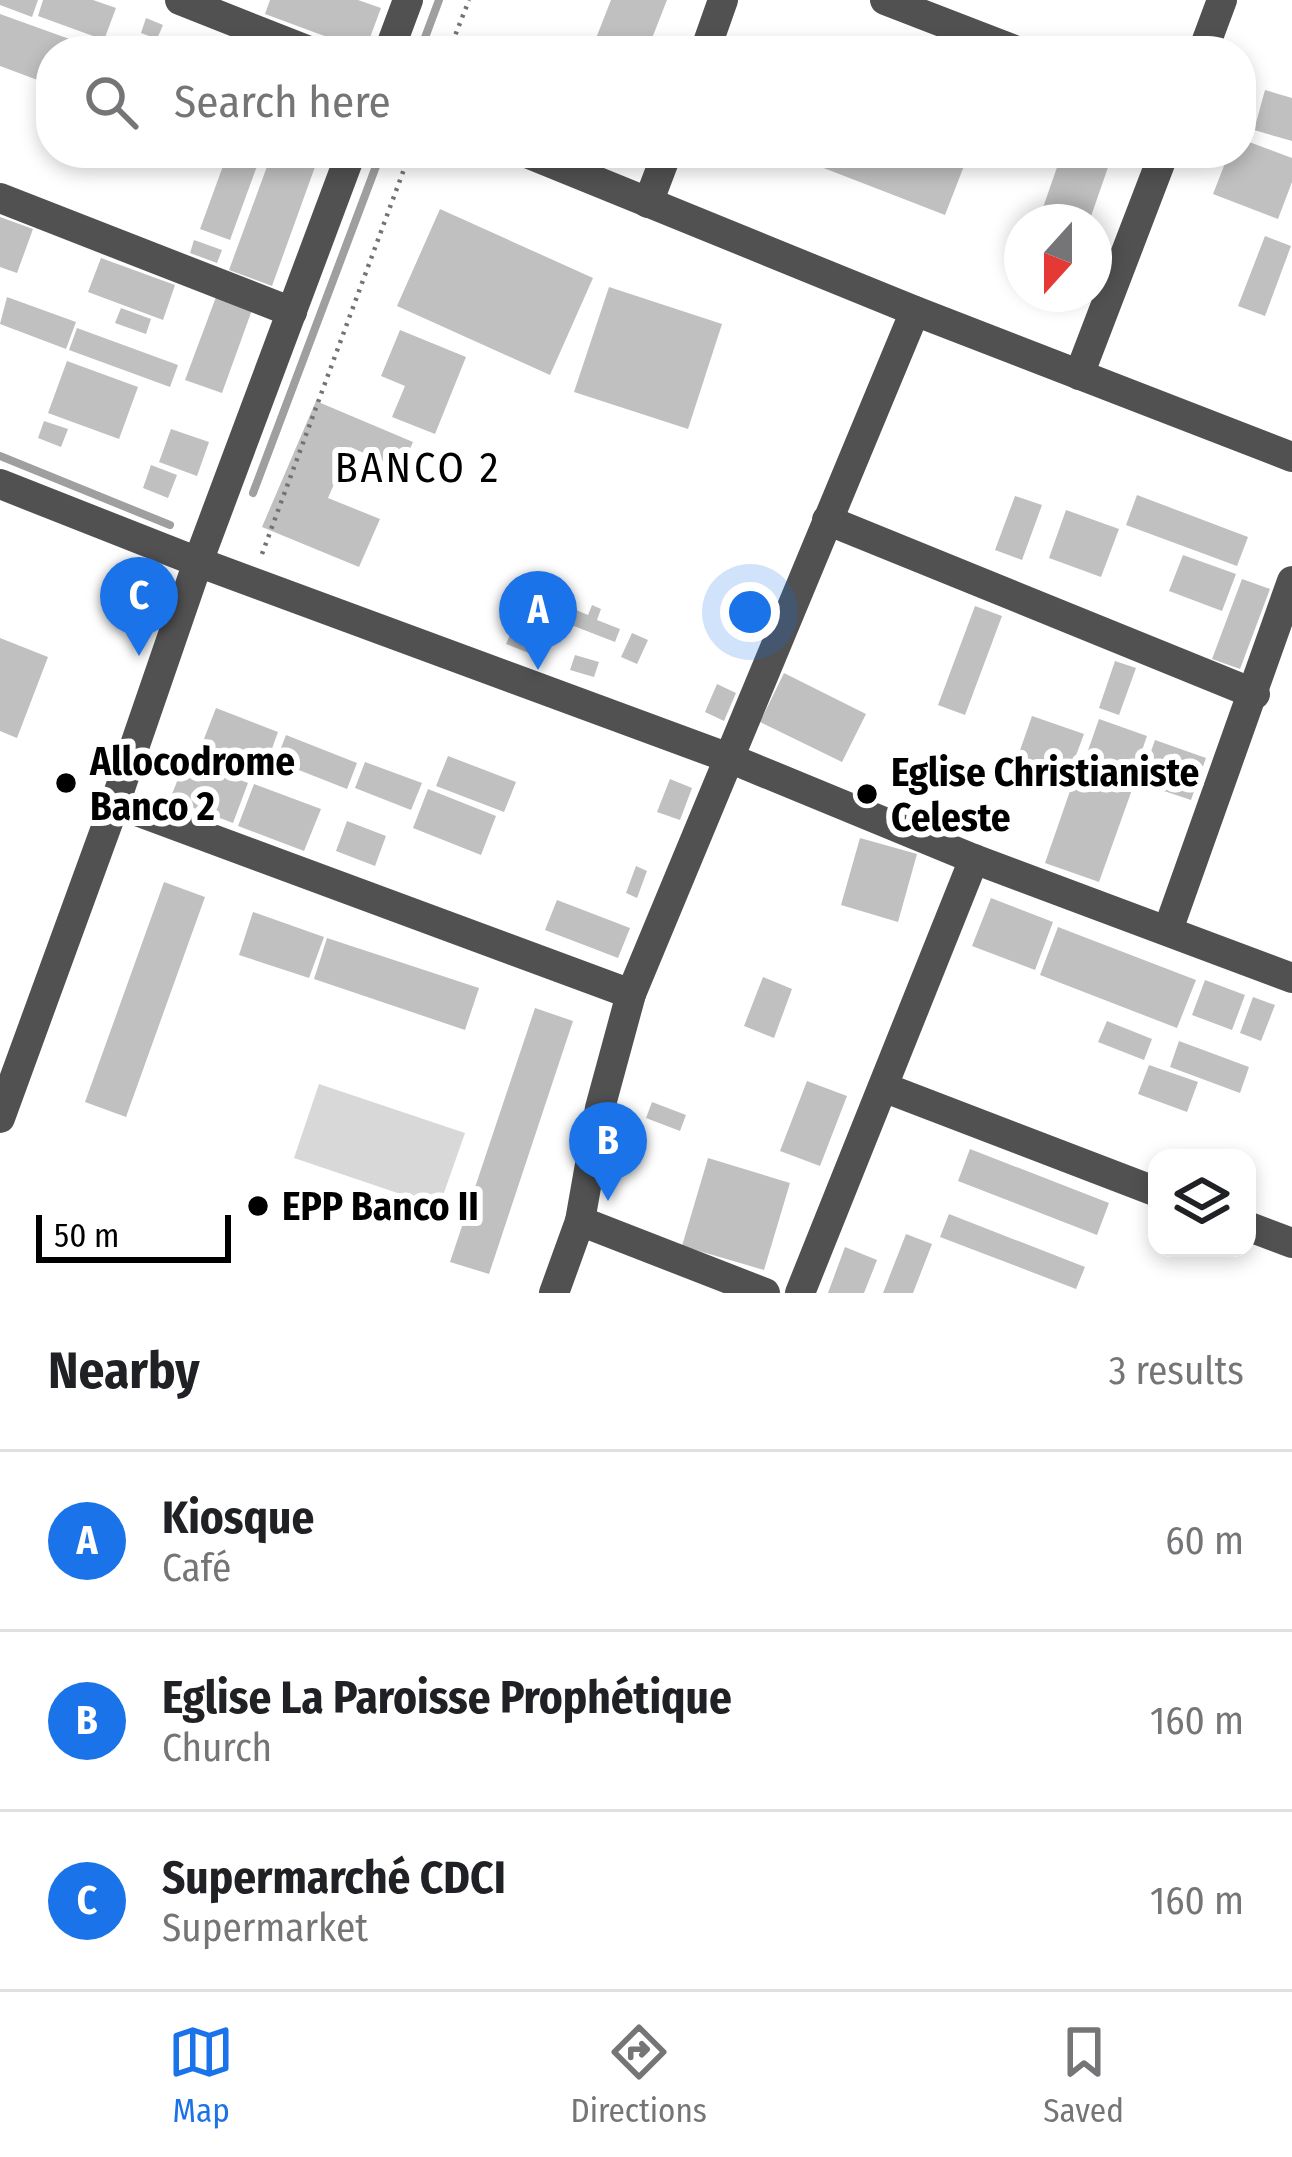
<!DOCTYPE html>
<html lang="en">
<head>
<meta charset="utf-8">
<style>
  body { margin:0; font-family:"Fira Sans Condensed",sans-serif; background:#f2f2f2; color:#202124 }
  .controls { position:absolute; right:36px; bottom:36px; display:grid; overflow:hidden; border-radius:24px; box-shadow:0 6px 18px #0003 }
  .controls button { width:108px; height:108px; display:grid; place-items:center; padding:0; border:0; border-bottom:3px solid #e0e0e0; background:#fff; color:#202124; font:60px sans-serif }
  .compass { position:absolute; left:1004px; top:204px; width:108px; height:108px; border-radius:50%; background:#fff; box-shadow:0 6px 18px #0003; rotate:201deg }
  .scale { position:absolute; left:36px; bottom:30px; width:195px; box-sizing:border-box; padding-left:12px; border:6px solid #000; border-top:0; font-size:33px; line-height:42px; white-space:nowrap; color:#000; -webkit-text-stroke:9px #fff; paint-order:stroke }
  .you { position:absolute; left:750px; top:612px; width:42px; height:42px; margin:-30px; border:9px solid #fff; border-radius:50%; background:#1a73e8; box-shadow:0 0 0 18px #1a73e833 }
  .badge { display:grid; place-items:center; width:78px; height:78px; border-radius:50%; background:#1a73e8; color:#fff; font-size:39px; font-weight:700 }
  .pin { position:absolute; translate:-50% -99px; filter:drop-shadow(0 3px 6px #0008) }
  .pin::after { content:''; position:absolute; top:63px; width:42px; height:36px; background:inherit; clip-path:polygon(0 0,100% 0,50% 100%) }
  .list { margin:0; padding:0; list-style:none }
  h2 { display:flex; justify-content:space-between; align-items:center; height:156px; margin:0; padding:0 48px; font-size:51px }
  h2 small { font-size:39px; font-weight:400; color:#757577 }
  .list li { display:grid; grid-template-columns:78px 1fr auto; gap:36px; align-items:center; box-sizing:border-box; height:180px; padding:0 48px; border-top:3px solid #e0e0e0 }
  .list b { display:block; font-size:45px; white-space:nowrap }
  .list p { margin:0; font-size:39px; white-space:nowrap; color:#757577 }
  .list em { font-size:39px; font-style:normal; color:#757577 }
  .icon { flex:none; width:66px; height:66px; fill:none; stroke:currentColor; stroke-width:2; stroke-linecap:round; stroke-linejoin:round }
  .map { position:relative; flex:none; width:1292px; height:1293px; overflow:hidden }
  .search { position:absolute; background:#fff; box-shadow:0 6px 18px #0003; left:36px; right:36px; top:36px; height:132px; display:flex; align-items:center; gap:30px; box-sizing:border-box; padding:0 42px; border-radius:48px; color:#757577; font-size:45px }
  .sheet { height:696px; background:#fff }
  nav { display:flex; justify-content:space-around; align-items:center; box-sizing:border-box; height:168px; border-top:3px solid #e0e0e0; background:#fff; font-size:33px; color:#757577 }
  nav a { display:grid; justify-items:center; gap:6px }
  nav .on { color:#1a73e8 }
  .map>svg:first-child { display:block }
  .green { fill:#d8d8d8 }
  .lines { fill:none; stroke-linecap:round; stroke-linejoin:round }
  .stream { stroke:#9f9f9f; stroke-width:8 }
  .building { fill:#c0c0c0 }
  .path { stroke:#737373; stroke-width:4.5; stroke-dasharray:3 6; stroke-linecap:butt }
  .minor { stroke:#515151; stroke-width:30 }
  .poi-dot { fill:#000; stroke:#fff; stroke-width:4.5 }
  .labels { text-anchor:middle; stroke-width:12; stroke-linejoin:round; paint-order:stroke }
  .poi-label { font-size:39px; font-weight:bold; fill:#000; stroke:#fff; text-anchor:start }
  .neighbourhood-label { font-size:42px; letter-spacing:3px; fill:#000; stroke:#fff }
</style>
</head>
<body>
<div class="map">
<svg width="1292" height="1293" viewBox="0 0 1292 1293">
  <rect width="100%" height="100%" fill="#fff"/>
  <!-- green -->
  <polygon class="green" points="319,1084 465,1133 439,1207 294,1158"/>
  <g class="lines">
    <!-- stream -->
    <g class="stream">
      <polyline points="420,51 439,0"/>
      <polyline points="0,456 170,525"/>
      <polyline points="253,493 381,153"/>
    </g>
  </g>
  <!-- building -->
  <g class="building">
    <polygon points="0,0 38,0 32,17 0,5"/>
    <polygon points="43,0 93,0 116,8 104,40 38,16"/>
    <polygon points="270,0 358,0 381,8 365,51 265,14"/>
    <polygon points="611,0 667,0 647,51 591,51"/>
    <polygon points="0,14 100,50 100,51 51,51 51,85 0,66"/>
    <polygon points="146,18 163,25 157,39 141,33"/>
    <polygon points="1265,90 1292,98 1292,141 1254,130"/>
    <polygon points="1241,139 1292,158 1292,182 1278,219 1213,194 1229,153 1241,153"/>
    <polygon points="108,153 146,153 141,166"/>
    <polygon points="272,153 320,153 272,286 229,270"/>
    <polygon points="785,153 969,153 945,215"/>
    <polygon points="1062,153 1113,153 1089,222 1038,222"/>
    <polygon points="227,155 257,166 230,240 200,229"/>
    <polygon points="440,209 593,278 550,375 397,306"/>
    <polygon points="0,217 33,229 17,273 0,267"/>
    <polygon points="1265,236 1291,246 1265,316 1238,306"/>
    <polygon points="194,240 222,250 217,263 190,253"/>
    <polygon points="101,258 175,285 163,320 88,292"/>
    <polygon points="609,287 722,324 688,429 574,392"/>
    <polygon points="7,297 76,322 66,349 0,324"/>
    <polygon points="216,297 252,310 222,393 185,380"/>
    <polygon points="121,308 151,319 146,334 115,323"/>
    <polygon points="77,328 178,365 170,387 69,350"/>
    <polygon points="400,330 466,357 435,434 392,417 405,386 381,376"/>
    <polygon points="67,361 138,387 119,439 48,413"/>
    <polygon points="316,401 413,442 401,469 350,447 328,498 380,519 359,567 262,527"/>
    <polygon points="44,421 68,429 61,447 38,438"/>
    <polygon points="171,429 209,442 197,476 159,462"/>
    <polygon points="151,465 177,475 168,498 143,488"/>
    <polygon points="1137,495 1248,537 1237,566 1126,525"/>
    <polygon points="1015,496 1042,505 1022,560 995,550"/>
    <polygon points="1066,510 1119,529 1101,577 1049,558"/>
    <polygon points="1183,555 1236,574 1222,611 1169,591"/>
    <polygon points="1242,579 1270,589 1240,669 1212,659"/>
    <polygon points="592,605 601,609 597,620 620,629 615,642 566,623 576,610 588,615"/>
    <polygon points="975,606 1002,616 965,715 938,705"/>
    <polygon points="515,624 542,636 534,655 506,644"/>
    <polygon points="632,633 648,640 637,664 621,657"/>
    <polygon points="0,638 48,657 17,738 0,731"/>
    <polygon points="575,655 599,662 594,677 570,670"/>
    <polygon points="1115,661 1136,668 1119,715 1099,708"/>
    <polygon points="784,673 866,714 842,762 760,722"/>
    <polygon points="717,684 736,693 724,721 705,712"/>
    <polygon points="216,708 278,732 265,768 202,744"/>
    <polygon points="1032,716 1084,734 1069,774 1018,756"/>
    <polygon points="1099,719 1147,736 1132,779 1084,762"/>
    <polygon points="286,735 357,763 347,789 276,761"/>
    <polygon points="1155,740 1206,758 1191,800 1140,783"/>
    <polygon points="448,756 516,782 504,812 436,786"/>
    <polygon points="186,759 248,783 233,823 170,799"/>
    <polygon points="365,762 422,783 411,810 355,788"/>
    <polygon points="1078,768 1133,787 1099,882 1045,863"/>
    <polygon points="670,779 692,788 680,820 657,812"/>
    <polygon points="254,784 321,809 304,851 238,826"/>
    <polygon points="428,789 496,816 481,855 413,828"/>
    <polygon points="347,821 386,836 375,866 336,851"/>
    <polygon points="860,838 917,854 898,922 841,905"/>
    <polygon points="636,866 647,871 637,898 626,893"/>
    <polygon points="164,882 205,897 126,1117 85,1102"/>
    <polygon points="991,898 1053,922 1035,970 972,946"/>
    <polygon points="557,900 630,928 618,958 545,930"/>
    <polygon points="253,912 324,937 309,978 239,955"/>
    <polygon points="1058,927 1196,980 1177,1028 1040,975"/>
    <polygon points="327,938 479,988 465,1030 314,979"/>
    <polygon points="763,977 792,989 774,1038 744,1026"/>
    <polygon points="1205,980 1245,995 1232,1030 1192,1015"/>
    <polygon points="1253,997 1275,1005 1261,1041 1240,1033"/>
    <polygon points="535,1008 573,1021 489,1274 450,1262"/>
    <polygon points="1107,1021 1152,1039 1144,1060 1098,1042"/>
    <polygon points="1179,1041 1249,1067 1240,1093 1170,1067"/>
    <polygon points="1149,1065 1198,1082 1187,1112 1138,1094"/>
    <polygon points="807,1081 847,1096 820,1166 780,1151"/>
    <polygon points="652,1102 686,1115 680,1131 646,1118"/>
    <polygon points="970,1149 1109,1203 1097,1235 958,1181"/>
    <polygon points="708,1158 790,1183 764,1270 682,1246"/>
    <polygon points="949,1214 1085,1267 1076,1289 940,1237"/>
    <polygon points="906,1234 932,1244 913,1293 883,1293"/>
    <polygon points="845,1247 877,1260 864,1293 828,1293"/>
  </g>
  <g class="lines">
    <!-- path -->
    <g class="path">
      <polyline points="449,51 469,0"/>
      <polyline points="423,153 456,161 477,153"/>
      <polyline points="262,554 410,153"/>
    </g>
    <!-- minor -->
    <g class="minor">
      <polyline points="180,0 309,51"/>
      <polyline points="885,0 1017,51"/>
      <polyline points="389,51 408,0"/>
      <polyline points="705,51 723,0"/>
      <polyline points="1203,51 1222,0"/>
      <polyline points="527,153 915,311 1292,457"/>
      <polyline points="0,198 292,312"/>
      <polyline points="648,203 667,153"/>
      <polyline points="1079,375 1164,153"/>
      <polyline points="0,484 198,562 729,758 974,859 1292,978"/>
      <polyline points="827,520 1255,694"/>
      <polyline points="115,803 631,994"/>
      <polyline points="1168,930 1292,581"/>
      <polyline points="883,1087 1157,1192"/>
      <polyline points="0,1118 115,803 198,562 351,153"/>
      <polyline points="580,1221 765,1293"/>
      <polyline points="1247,1226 1292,1243"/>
      <polyline points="554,1293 580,1221 600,1108 631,994 915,311"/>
      <polyline points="800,1293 974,859"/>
    </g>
  </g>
  <!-- markers -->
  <g class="poi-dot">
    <circle cx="66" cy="783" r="12"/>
    <circle cx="867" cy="794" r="12"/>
    <circle cx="258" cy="1206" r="12"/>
  </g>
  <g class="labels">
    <!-- poi labels -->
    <g class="poi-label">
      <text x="90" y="775">Allocodrome<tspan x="90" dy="45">Banco 2</tspan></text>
      <text x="891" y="786">Eglise Christianiste<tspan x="891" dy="45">Celeste</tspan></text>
      <text x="282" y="1220">EPP Banco II</text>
    </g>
    <!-- neighbourhood labels -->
    <g class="neighbourhood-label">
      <text x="418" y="482">BANCO 2</text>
    </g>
  </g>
</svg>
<div class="controls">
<button><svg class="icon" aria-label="layers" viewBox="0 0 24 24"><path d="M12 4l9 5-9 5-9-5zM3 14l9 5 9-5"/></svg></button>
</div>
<svg class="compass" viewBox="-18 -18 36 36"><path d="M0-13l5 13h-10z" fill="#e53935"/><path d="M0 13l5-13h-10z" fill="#757577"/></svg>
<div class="scale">50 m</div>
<div class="you"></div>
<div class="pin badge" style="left:538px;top:670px">A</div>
<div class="pin badge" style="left:608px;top:1201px">B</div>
<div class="pin badge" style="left:139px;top:656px">C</div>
<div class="search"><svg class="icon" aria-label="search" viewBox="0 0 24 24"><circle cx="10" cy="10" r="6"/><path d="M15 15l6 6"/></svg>Search here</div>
</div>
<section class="sheet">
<h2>Nearby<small>3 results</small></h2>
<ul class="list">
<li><span class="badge">A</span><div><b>Kiosque</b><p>Café</p></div><em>60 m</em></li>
<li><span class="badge">B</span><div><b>Eglise La Paroisse Prophétique</b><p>Church</p></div><em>160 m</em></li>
<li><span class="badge">C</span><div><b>Supermarché CDCI</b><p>Supermarket</p></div><em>160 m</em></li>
</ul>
</section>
<nav>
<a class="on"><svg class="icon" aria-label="map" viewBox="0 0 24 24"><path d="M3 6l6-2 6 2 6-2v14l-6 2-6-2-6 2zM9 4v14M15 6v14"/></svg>Map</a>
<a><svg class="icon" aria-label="directions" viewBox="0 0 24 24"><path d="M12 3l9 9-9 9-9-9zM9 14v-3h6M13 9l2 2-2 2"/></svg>Directions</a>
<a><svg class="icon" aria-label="saved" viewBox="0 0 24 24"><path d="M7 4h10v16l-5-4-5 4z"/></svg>Saved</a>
</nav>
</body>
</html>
